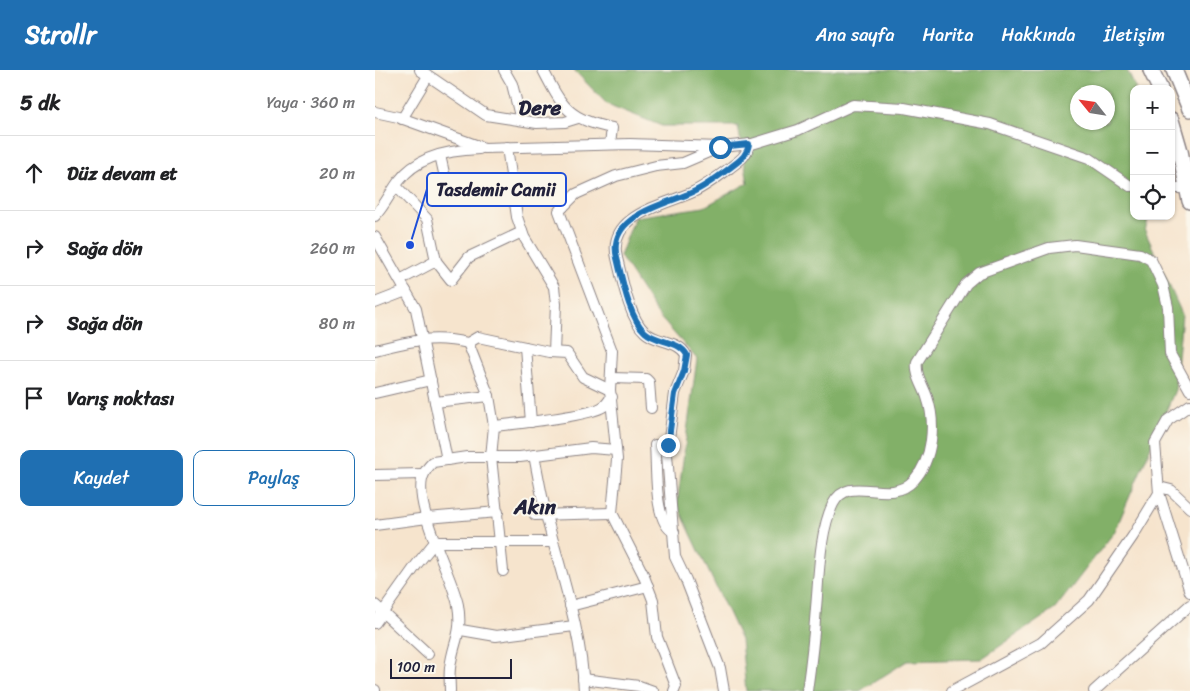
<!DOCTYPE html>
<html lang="tr">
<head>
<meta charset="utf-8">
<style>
  body { margin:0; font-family:Sriracha,sans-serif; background:#f2f2f2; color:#202124 }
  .controls { position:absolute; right:15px; top:15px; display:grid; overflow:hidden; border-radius:10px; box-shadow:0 1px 4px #0004 }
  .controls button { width:45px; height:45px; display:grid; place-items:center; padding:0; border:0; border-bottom:1px solid #e0e0e0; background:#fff; color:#202124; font:25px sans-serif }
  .compass { position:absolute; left:695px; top:15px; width:45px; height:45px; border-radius:50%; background:#fff; box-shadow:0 1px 4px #0004; rotate:300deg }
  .scale { position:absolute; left:15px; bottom:12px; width:122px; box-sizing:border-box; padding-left:5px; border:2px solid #22223b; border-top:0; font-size:14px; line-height:18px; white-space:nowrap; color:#22223b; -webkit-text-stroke:4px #fbf7ec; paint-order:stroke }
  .stop { position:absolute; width:15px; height:15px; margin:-11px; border:4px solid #1f6fb2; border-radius:50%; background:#fff }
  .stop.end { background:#1f6fb2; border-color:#fff; box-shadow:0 1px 5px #0008 }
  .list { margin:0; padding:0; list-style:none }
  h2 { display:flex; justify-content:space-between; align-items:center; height:65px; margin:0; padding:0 20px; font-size:21px }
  h2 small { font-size:16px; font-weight:400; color:#757577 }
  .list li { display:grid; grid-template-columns:32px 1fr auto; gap:15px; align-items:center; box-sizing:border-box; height:75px; padding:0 20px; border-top:1px solid #e0e0e0 }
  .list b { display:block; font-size:19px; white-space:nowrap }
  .list em { font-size:16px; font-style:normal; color:#757577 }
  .actions { display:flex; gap:10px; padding:15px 20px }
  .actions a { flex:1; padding:11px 0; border:1px solid #1f6fb2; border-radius:10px; text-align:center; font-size:18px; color:#1f6fb2 }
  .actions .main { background:#1f6fb2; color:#fff }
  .icon { flex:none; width:28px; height:28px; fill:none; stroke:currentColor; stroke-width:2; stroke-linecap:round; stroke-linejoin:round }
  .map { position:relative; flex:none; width:815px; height:621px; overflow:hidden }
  header { display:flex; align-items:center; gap:30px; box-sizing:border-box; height:70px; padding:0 25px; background:#1f6fb2; color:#fff }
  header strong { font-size:24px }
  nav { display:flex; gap:28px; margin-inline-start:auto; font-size:18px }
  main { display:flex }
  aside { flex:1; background:#fff }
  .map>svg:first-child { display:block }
  .forest { fill:#82b068; stroke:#526952; fill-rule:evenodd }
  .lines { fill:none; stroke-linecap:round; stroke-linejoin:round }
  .minor-casing { stroke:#8c8384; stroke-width:12 }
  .highway-casing { stroke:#8c8384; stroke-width:18 }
  .minor { stroke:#fff; stroke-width:10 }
  .highway { stroke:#fff; stroke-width:15 }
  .route { stroke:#1f6fb2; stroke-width:6 }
  .labels { text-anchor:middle; stroke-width:4; stroke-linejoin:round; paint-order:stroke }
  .district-label { font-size:21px; font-weight:bold; fill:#22223b; stroke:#fbf7ec }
  .leader { fill:none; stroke:#1d4ed8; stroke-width:2 }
  .callout-dot { fill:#1d4ed8; stroke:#fbf7ec; stroke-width:2 }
  .callout { fill:#fbf7ec; stroke:#1d4ed8; stroke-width:2 }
  .callout-label { font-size:18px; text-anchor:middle; font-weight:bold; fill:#22223b }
</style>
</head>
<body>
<header>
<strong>Strollr</strong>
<nav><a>Ana sayfa</a><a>Harita</a><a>Hakkında</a><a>İletişim</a></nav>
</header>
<main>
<aside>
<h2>5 dk<small>Yaya · 360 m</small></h2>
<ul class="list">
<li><svg class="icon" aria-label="ahead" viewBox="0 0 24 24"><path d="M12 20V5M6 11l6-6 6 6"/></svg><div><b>Düz devam et</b></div><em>20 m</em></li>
<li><svg class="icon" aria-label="right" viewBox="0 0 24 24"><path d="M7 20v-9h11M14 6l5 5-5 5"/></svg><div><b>Sağa dön</b></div><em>260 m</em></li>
<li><svg class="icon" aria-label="right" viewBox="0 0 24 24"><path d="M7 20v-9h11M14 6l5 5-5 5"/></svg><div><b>Sağa dön</b></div><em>80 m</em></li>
<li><svg class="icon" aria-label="arrive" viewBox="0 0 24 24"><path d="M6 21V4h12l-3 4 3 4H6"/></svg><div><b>Varış noktası</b></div></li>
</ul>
<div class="actions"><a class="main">Kaydet</a><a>Paylaş</a></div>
</aside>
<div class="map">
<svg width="815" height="621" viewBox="0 0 815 621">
  <rect width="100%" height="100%" fill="#fbf7ec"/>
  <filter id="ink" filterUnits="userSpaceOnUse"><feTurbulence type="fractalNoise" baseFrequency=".02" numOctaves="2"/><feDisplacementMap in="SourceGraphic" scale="10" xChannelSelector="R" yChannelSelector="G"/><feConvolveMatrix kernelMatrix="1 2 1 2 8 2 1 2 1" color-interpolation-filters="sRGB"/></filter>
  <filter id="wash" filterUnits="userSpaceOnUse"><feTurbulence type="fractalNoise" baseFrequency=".0096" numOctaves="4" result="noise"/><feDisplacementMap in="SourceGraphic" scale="20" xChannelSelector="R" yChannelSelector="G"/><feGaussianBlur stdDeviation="1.12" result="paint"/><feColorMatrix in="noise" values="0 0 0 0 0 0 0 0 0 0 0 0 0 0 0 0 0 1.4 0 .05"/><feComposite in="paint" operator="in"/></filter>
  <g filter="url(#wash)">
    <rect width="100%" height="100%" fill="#f6e4cd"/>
    <!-- forest -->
    <path class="forest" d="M199,0H752L761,19H759V146H774L770,161L807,244L800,320L740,461L680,539L606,589L532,591L485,621H371L366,570L302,434L322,289L283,245L245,186L260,147L329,137L373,113L363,56H287L232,34ZM702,22H732V52H702Z"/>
  </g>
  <g filter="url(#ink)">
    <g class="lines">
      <defs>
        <g id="minor">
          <polyline points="45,0 111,45 162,53 190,52 203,48"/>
          <polyline points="129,0 137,14 146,50"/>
          <path d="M168,0C187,37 194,50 237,58L235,74"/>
          <polyline points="0,42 23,47 109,78 255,74 345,77 377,74 423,60 478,35 529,38 615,54 714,88 755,116 759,116"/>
          <polyline points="27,49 53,6"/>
          <polyline points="132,77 142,147 149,167 179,217 181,234 179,282"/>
          <polyline points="65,85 73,121"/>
          <polyline points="21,116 52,149 61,191 76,210 94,187 147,162"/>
          <polyline points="796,118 813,118"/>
          <polyline points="139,124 174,114 188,137"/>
          <path d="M0,146C10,135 15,123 24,111C42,86 75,80 104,79"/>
          <polyline points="0,167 41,239 72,390"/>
          <polyline points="25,210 61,191"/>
          <polyline points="0,233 31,221"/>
          <polyline points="93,273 114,326 119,356 116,387 128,501"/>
          <polyline points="150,277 156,352"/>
          <path d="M0,280C35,271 58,265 93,273L103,267L174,282L192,283L208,307L235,320"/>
          <polyline points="237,308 271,309 274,312 276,338"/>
          <polyline points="0,323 56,310"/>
          <polyline points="60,332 114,326"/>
          <polyline points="815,335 793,350 780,373 784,423 815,522"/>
          <path d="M119,356C137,354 218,346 229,336C232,334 234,330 237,327"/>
          <path d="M280,375C282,395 278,453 299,462"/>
          <path d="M159,385C164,410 168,436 175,460C189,513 207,566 209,621"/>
          <polyline points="0,405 48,404"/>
          <polyline points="784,417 796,420 815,438"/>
          <polyline points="160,445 237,443"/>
          <polyline points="0,455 52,448 123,442"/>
          <polyline points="0,535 53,584"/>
          <polyline points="195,536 273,516"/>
          <polyline points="0,553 42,494 60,472 178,472"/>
          <polyline points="86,560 121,566 199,556"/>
          <polyline points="208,609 264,616 278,621"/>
          <polyline points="0,620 0,621"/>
          <path d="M75,621C75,614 74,606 75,598C78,572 88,564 83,535C77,505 35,431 49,404C51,399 55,395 58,392L92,387H145L216,378L241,380"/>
          <polyline points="299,621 301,616 282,567 278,530 268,504 237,443 242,389 235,320 237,281 184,141 201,124 241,106 281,96 308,93 343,78"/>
          <path d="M349,621L345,598L311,510L300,487L292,384L300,323L309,301L311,285C304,270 281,273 270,262C254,248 247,208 242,188C231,145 290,135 318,122C331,116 344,106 356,97C365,90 372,86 374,74"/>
          <path d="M432,621C436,593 439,566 441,538C444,507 444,463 458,434C475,401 513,438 539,410C558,389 561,353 552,327C548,315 540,305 542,292L591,214L604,203L674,178L700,175L765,184L776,190L788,215L793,237L795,284L815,320"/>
          <polyline points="577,621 666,573 714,530 758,466 784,423"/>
          <polyline points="719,621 815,535"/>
        </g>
        <g id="highway">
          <polyline points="776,0 785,19"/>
          <polyline points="799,0 815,39"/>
          <polyline points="796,50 805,81 815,131"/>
        </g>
      </defs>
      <!-- minor casing -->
      <use href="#minor" class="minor-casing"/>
      <!-- highway casing -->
      <use href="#highway" class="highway-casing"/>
      <!-- minor -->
      <use href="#minor" class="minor"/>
      <!-- highway -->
      <use href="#highway" class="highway"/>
    </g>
  </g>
  <g class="lines" filter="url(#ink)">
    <!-- route -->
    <path class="route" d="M293,375L300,324L309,301L312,285C304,270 282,273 270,262C254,248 247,208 242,188C231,145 290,135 318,122C331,116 344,106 356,97C365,90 372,86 374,74L345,77"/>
  </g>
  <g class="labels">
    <!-- district labels -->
    <g class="district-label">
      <text x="165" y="45">Dere</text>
      <text x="160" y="444">Akın</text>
    </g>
  </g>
  <!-- callouts -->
  <path class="leader" d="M35 175L52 119"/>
  <circle class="callout-dot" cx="35" cy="175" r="5"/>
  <rect class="callout" x="52" y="103" width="139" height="33" rx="5"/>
  <g class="callout-label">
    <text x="121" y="126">Tasdemir Camii</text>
  </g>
</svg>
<div class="controls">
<button>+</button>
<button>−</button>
<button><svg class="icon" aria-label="locate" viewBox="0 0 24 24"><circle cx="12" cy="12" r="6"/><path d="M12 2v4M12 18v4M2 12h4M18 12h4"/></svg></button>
</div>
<svg class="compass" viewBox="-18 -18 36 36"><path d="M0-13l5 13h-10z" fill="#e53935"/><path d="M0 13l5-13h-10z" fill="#757577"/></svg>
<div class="scale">100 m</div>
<div class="stop" style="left:345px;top:77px"></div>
<div class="stop end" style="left:293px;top:375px"></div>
</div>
</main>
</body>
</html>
